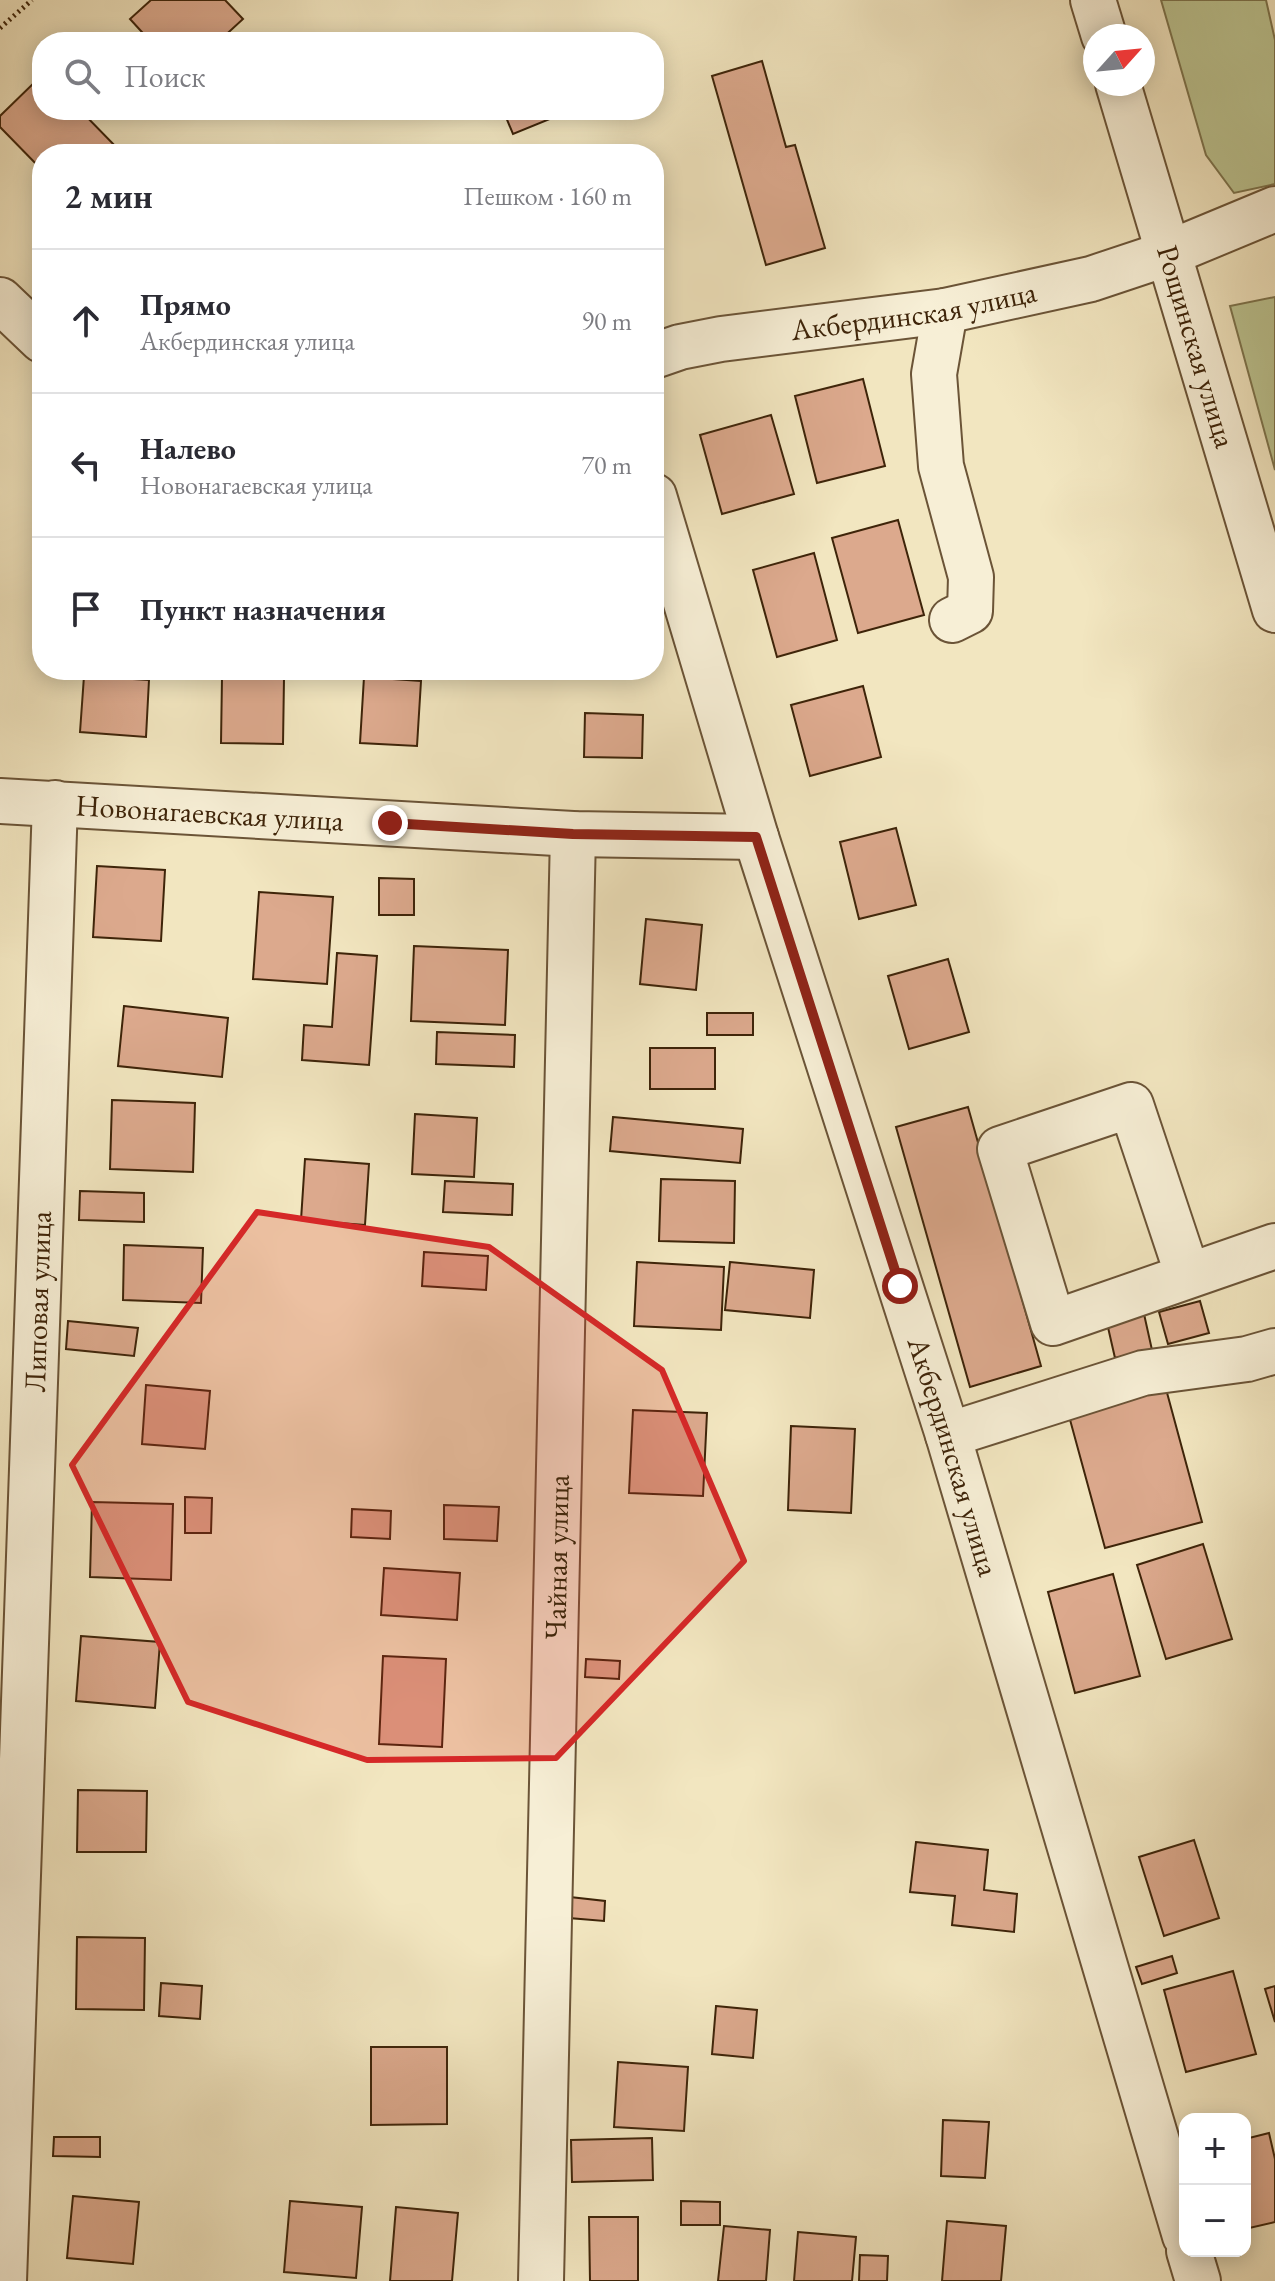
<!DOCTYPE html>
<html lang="ru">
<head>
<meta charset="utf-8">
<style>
  body { margin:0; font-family:"EB Garamond",serif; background:#f7f7f7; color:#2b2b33 }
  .controls { position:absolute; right:24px; bottom:24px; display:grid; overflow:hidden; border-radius:16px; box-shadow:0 4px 20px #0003 }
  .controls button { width:72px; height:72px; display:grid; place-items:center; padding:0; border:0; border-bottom:2px solid #e1e1e2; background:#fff; color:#2b2b33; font:40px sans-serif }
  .compass { position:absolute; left:1083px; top:24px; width:72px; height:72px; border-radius:50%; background:#fff; box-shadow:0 4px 20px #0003; rotate:63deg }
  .stop { position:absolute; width:24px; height:24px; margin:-18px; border:6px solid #8f2418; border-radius:50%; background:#fff }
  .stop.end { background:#8f2418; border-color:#fff; box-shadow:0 2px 8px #0008 }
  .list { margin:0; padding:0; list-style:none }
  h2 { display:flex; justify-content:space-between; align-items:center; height:104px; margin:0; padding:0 32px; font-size:34px }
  h2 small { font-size:26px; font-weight:400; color:#7c7c81 }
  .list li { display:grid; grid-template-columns:52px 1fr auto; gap:24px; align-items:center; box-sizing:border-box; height:144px; padding:0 32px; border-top:2px solid #e1e1e2 }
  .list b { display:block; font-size:30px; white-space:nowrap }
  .list p { margin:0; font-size:26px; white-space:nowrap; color:#7c7c81 }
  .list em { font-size:26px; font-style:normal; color:#7c7c81 }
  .icon { flex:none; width:44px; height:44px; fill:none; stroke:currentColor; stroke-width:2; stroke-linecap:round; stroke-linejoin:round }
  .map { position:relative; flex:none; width:1275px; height:2281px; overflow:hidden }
  .search { position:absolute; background:#fff; box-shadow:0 4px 20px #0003; left:32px; top:32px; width:632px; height:88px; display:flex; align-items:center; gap:20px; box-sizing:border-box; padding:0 28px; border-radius:32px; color:#7c7c81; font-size:30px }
  .panel { position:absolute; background:#fff; box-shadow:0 4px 20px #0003; left:32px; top:144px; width:632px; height:536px; border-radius:32px }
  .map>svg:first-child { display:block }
  .green { fill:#bcc491; stroke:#7d744d; stroke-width:2 }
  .building { fill:#dca98d; stroke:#3e2409; stroke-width:2 }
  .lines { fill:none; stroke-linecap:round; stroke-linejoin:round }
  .minor-casing { stroke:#6b5437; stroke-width:48 }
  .path { stroke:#3e2409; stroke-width:5; stroke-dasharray:2 4; stroke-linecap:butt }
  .minor { stroke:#f7efd6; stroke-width:44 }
  .route { stroke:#8f2418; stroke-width:10 }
  .marked { fill:#d62828; fill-opacity:0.2; stroke:#d62828; stroke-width:6; stroke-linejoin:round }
  .labels { text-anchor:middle; stroke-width:6; stroke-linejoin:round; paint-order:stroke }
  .street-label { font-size:30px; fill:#3e2409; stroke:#f7efd6 }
</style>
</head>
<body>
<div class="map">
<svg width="1275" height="2281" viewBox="0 0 1275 2281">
  <rect width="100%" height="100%" fill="#f2e6c0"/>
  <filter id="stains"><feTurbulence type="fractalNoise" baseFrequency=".0025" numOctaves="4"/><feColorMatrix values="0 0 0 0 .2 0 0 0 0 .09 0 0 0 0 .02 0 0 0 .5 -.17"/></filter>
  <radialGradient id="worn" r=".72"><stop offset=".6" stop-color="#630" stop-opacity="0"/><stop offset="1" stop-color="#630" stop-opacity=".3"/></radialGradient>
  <!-- green -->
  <g class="green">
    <polygon points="1161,0 1266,0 1275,40 1275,184 1234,193 1206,155"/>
    <polygon points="1275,297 1275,470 1230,306"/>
  </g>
  <!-- building -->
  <g class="building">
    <polygon points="151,0 225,0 243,19 218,42 151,42 130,19"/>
    <polygon points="762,61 786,147 795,145 825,248 766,265 712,76"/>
    <polygon points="42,75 42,110 80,110 123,154 42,154 42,170 0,127 0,116"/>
    <polygon points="503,110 560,110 562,114 513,134"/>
    <polygon points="863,379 885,466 817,483 795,396"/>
    <polygon points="771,415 794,494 722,514 700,435"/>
    <polygon points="898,520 924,615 858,633 832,538"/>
    <polygon points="814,553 837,640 777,657 753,570"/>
    <polygon points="84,676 149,680 146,737 80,732"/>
    <polygon points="222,677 284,678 283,744 221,743"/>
    <polygon points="364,677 421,681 417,746 360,743"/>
    <polygon points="863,686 881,757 810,776 791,705"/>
    <polygon points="585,713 643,715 642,758 584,757"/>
    <polygon points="896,828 916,905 859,919 840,842"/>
    <polygon points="97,866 165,870 161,941 93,937"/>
    <polygon points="379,878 414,879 414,915 379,915"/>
    <polygon points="259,892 333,897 327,984 253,979"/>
    <polygon points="646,919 702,925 696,990 640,984"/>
    <polygon points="414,946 508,950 505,1025 411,1021"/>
    <polygon points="337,953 377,956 369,1065 302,1060 304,1025 332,1027"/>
    <polygon points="948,959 969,1032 909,1049 888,976"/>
    <polygon points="124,1006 228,1018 222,1077 118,1066"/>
    <rect x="707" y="1013" width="46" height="22"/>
    <polygon points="437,1032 515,1035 514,1067 436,1064"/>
    <rect x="650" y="1048" width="65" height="41"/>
    <polygon points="112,1100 195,1103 193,1172 110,1169"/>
    <polygon points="968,1107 1041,1366 970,1387 896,1127"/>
    <polygon points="415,1114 477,1118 474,1177 412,1174"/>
    <polygon points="613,1117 743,1129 740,1163 610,1151"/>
    <polygon points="305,1159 369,1164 365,1225 301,1220"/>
    <polygon points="661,1179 735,1181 734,1243 659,1241"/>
    <polygon points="445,1181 513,1184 512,1215 443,1212"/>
    <polygon points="80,1191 144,1193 144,1222 79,1220"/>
    <polygon points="124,1245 203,1248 201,1303 123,1300"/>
    <polygon points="424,1252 488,1256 486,1290 422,1286"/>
    <polygon points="637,1262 724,1267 721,1330 634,1326"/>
    <polygon points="730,1262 814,1270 810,1318 725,1310"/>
    <polygon points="1200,1301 1209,1333 1168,1344 1159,1312"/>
    <polygon points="1144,1314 1152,1350 1115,1358 1107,1323"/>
    <polygon points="68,1321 138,1328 134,1356 66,1349"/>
    <polygon points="146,1385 210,1391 205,1449 142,1444"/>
    <polygon points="1166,1389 1202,1522 1105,1548 1069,1416"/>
    <polygon points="633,1410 707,1413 703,1496 629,1493"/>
    <polygon points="791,1426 855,1429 851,1513 788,1510"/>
    <polygon points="185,1497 212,1498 211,1533 185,1533"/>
    <polygon points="92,1502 173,1504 171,1580 90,1577"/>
    <polygon points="444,1505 499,1507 497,1541 444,1539"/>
    <polygon points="352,1509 391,1511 390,1539 351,1537"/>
    <polygon points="1203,1544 1232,1639 1166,1659 1137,1565"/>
    <polygon points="384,1568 460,1573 457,1620 381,1615"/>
    <polygon points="1113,1574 1140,1676 1075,1693 1048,1592"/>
    <polygon points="81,1636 160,1642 155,1708 76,1701"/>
    <polygon points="383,1656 446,1659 442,1747 379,1744"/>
    <polygon points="586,1659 620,1661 619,1679 585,1677"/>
    <polygon points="78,1790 147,1791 146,1852 77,1852"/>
    <polygon points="1194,1840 1219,1918 1164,1936 1139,1857"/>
    <polygon points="916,1842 988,1850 984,1890 1017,1894 1014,1932 952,1925 955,1896 910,1892"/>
    <polygon points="570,1897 605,1901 604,1921 569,1918"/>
    <polygon points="77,1937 145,1938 144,2010 76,2009"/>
    <polygon points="1172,1956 1177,1973 1142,1984 1136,1967"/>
    <polygon points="1233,1971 1256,2054 1186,2072 1164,1990"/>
    <polygon points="161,1983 202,1986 200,2019 159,2016"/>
    <polygon points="1275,1986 1275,2022 1265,1989"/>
    <polygon points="716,2006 757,2010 753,2058 712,2054"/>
    <polygon points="371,2047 447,2047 447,2124 371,2125"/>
    <polygon points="618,2062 688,2067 684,2131 614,2127"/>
    <polygon points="943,2120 989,2122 985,2178 941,2176"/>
    <polygon points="1269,2133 1275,2159 1275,2222 1245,2229 1245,2139"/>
    <polygon points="54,2137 100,2137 100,2157 53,2156"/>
    <polygon points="652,2138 653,2180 572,2182 571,2140"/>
    <polygon points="73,2196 139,2202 133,2264 67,2258"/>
    <polygon points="290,2201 362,2207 356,2278 284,2272"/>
    <polygon points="681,2201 720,2202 720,2225 681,2225"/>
    <polygon points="396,2207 458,2213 452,2281 390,2281"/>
    <polygon points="589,2217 638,2217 638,2281 590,2281"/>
    <polygon points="947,2221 1006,2226 1001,2281 942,2281"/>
    <polygon points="724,2226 770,2230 766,2281 718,2281"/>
    <polygon points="798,2232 856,2237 852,2281 794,2281"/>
    <polygon points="860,2255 888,2256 887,2281 859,2281"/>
  </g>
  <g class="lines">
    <defs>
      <g id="minor">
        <polyline points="1093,0 1104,36"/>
        <path id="s1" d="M1118,84L1275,610"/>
        <polyline points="0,300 42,340"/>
        <polyline points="945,311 934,374 941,466 971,577 970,611 952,620"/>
        <path id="s2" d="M654,356L680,347L721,339L945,311L1091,279L1169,253L1275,209"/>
        <path id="s3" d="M654,496L756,837L948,1435L1185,2236"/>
        <path id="s4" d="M0,801L573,834L756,837"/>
        <polyline points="1188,1276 1131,1105 1000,1149 1053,1323 1275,1246"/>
        <polyline points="948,1435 1143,1373 1247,1359 1275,1351"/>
        <polyline points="1189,2251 1198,2281"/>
        <path id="s5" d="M4,2281L55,803"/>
        <path id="s6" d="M541,2281L573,834"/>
      </g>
    </defs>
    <!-- minor casing -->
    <use href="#minor" class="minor-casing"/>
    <!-- path -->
    <polyline class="path" points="0,28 32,0"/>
    <!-- minor -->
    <use href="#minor" class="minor"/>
  </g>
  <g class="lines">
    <!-- route -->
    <polyline class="route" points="390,823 573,834 756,837 900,1286"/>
  </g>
  <!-- marked area -->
  <path class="marked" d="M257,1212L489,1247L662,1370L744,1561L556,1758L367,1760L188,1702L72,1465Z"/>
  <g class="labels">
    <!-- street labels -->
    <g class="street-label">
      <text dy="10" stroke="none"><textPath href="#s2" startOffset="264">Акбердинская улица</textPath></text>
      <text dy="10" stroke="none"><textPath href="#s1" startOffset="274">Рощинская улица</textPath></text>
      <text dy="10" stroke="none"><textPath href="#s4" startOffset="210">Новонагаевская улица</textPath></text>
      <text dy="10" stroke="none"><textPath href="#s5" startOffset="980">Липовая улица</textPath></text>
      <text dy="10" stroke="none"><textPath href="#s3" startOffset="1006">Акбердинская улица</textPath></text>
      <text dy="10" stroke="none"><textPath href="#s6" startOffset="724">Чайная улица</textPath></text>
    </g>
  </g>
  <rect width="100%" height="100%" filter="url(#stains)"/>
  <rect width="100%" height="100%" fill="url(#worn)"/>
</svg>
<div class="controls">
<button>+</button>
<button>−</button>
</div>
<svg class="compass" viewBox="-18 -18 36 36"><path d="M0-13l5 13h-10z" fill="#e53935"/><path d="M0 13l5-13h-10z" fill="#7c7c81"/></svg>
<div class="stop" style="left:900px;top:1286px"></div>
<div class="stop end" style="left:390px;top:823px"></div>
<div class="search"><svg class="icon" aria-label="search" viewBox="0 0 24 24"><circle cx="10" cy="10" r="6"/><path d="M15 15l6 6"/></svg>Поиск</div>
<section class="panel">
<h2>2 мин<small>Пешком · 160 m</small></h2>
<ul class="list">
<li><svg class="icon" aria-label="ahead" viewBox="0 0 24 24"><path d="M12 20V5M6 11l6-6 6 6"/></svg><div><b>Прямо</b><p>Акбердинская улица</p></div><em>90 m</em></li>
<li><svg class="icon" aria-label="left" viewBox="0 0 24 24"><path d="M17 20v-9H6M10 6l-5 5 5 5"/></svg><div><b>Налево</b><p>Новонагаевская улица</p></div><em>70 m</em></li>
<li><svg class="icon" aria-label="arrive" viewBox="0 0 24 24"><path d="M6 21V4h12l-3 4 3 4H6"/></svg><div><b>Пункт назначения</b></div></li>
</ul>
</section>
</div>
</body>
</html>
